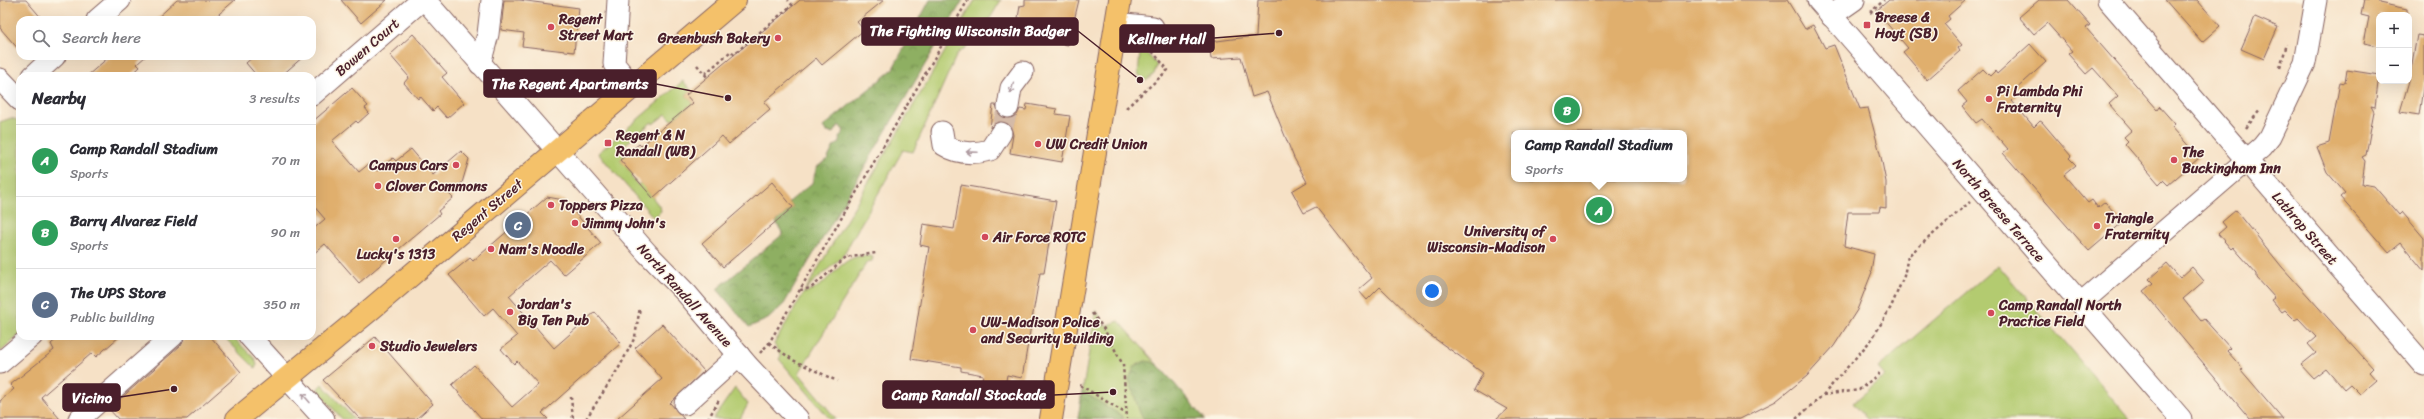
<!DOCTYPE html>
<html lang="en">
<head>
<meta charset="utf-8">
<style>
  body { margin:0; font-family:Sriracha,sans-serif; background:#f2f2f3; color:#2b2b33 }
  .controls { position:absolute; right:12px; top:12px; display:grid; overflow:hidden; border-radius:8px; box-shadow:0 4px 16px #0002 }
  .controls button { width:36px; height:36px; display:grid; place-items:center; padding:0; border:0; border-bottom:1px solid #e1e1e2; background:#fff; color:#2b2b33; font:20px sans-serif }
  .you { position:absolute; left:1432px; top:291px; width:14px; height:14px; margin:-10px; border:3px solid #fff; border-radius:50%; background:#1a73e8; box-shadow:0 0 0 6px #1a73e833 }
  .badge { display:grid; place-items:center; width:26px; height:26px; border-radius:50%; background:#2563eb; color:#fff; font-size:13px; font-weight:700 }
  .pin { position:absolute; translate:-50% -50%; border:2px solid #fff; box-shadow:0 1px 4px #0006 }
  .popup { position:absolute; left:1511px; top:130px; width:176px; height:52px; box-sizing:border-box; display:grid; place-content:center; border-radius:8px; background:#fff; filter:drop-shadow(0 1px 3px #0005); font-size:13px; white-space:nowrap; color:#7c7c81 }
  .popup b { font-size:15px; color:#2b2b33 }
  .popup::after { content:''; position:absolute; left:50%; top:100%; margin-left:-8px; border:8px solid transparent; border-top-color:#fff }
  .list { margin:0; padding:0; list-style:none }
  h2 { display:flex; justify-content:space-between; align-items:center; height:52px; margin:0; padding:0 16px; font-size:17px }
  h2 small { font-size:13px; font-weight:400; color:#7c7c81 }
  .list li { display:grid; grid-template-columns:26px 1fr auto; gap:12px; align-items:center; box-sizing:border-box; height:72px; padding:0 16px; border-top:1px solid #e1e1e2 }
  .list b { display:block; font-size:15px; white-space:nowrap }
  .list p { margin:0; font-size:13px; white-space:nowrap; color:#7c7c81 }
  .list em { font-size:13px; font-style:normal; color:#7c7c81 }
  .icon { flex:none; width:22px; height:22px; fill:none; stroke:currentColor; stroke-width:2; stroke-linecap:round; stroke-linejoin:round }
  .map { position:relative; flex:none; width:2424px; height:419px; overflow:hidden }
  .search { position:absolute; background:#fff; box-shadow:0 4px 16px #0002; left:16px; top:16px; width:300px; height:44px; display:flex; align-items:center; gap:10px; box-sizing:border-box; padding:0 14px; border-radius:12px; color:#7c7c81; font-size:15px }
  .panel { position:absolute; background:#fff; box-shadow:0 4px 16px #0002; left:16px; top:72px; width:300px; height:268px; border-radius:12px }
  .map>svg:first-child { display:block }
  .green { fill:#b3cb70; stroke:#7e754e }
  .forest { fill:url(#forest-crowns); stroke:#6c6746 }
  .building { fill:#e0af6d; fill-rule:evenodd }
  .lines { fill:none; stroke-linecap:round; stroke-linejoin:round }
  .minor-tunnel { stroke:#d4baa7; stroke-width:21; stroke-dasharray:21 10; stroke-linecap:butt }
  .minor-casing { stroke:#866361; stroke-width:23 }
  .major-casing { stroke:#866361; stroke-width:24 }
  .path { stroke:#866361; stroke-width:2.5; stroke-dasharray:3 3; stroke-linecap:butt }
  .minor { stroke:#fff; stroke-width:21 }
  .major { stroke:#f4c16a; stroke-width:22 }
  .oneway { stroke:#ae9aa0 }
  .poi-dot { fill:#d1495b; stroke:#fcf5e5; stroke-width:1.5 }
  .labels { text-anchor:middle; stroke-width:3; stroke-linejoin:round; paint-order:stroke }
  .poi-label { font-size:14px; font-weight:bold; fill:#4a1f2b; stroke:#fcf5e5; text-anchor:start }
  .street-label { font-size:14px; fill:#4a1f2b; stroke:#fcf5e5 }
  .leader { fill:none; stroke:#4a1f2b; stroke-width:1.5 }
  .callout-dot { fill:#4a1f2b; stroke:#fcf5e5; stroke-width:1.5 }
  .callout { fill:#4a1f2b; stroke:#4a1f2b; stroke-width:1.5 }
  .callout-label { font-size:15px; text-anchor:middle; font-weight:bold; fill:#fff }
</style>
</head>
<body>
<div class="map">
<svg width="2424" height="419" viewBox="0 0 2424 419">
  <defs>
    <pattern id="forest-crowns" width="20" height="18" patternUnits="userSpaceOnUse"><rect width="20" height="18" fill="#8eaf62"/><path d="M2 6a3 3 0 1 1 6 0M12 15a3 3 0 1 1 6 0" fill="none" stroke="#768e51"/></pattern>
  </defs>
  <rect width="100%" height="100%" fill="#fcf5e5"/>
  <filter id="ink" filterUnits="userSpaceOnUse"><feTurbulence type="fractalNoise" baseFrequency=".025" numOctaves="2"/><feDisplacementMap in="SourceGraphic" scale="8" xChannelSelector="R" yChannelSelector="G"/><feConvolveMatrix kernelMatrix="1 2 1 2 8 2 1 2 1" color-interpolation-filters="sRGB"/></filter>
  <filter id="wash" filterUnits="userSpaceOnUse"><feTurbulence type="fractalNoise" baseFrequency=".012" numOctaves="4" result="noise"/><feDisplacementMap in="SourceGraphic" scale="16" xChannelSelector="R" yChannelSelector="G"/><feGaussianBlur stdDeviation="0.9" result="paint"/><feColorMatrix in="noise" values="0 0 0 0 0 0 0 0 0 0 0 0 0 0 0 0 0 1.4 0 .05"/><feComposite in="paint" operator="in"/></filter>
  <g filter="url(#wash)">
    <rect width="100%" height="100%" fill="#f6e1c6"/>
    <!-- green -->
    <g class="green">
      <path d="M975,0H1001L979,37L957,54L913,152L903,150L842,257L810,285L804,293C831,288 841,248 873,257L872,261L867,262L799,373L836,419H830L779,359L781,356L774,344Z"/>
      <polygon points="1144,50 1157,65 1154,74 1146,81 1138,74 1140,53"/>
      <polygon points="683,81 691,90 686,95 693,103 672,120 666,114 653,124 652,122 621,148 626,155 620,160 633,175 631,177 638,185 641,183 660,207 661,211 654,218 598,153"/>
      <polygon points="11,118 20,121 20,335 0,352 0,122"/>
      <polygon points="1998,265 2130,419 1867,419 1853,403 1885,376 1878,368"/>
      <polygon points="1096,309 1105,326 1119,321 1205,419 1078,419"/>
      <polygon points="223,336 232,336 255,359 257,365 255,368"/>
      <polygon points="322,384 354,419 342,419 319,392 318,388"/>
      <polygon points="735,388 748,404 740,419 713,419"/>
    </g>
    <!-- forest -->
    <g class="forest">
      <polygon points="930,0 963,0 784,304 768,319 749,327 717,289 783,234 776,222 793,207 789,202 812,183 817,167 827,160 834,146 840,143 839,138 844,131 839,125 834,133 827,132 823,127 892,70"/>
      <polygon points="1145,361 1152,362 1159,366 1205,419 1144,419 1140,413 1129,379 1135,366"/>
      <polygon points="1082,391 1122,416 1123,419 1078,419"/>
    </g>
    <g id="blocks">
      <!-- building -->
      <g class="building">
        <polygon points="0,0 26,0 43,20 20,20 20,51 0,28"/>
        <polygon points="177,0 235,0 212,20 155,20"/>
        <polygon points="341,0 387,0 361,23"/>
        <polygon points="504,0 519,0 579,8 574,52 522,46 524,33 501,30"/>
        <polygon points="800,0 884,0 857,22 864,30 822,65 816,58 764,102 770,109 729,144 722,136 653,198 620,160 639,144 641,146 693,103 686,95"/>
        <polygon points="1025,0 1079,0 1068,45 1024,38 1027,20 1018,18 1020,6 1025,5"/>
        <path d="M1258,0H1787L1805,29L1813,25L1825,48L1834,45L1860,109L1868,108L1881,157L1886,182V208L1880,207L1879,212H1848L1844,246L1874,254L1871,271L1872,272L1857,310L1834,346L1807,376L1776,401L1740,419H1496L1507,409L1474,390L1483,373L1427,333L1380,287L1367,300L1358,290L1372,278L1316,207L1304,213L1292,191L1307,182L1294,158L1267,92L1252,97L1241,57L1211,59L1209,42L1256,36ZM1514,133H1684V179H1514Z"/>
        <polygon points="1889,0 1966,0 1948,16 1950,19 1944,24 1962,45 1958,48 1960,51 1927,80 1903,52 1908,48 1876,11"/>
        <polygon points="2039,0 2068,0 2090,25 2086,28 2157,109 2159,106 2175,124 2172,127 2199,158 2168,185 2163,180 2159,184 2125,144 2128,141 2124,137 2132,130 2109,104 2118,96 2093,68 2086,74 2068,54 2072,51 2047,23 2034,34 2019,17"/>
        <polygon points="2165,0 2197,0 2220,26 2202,42"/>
        <polygon points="2364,0 2379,0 2379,3 2407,9 2407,15 2379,15 2379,46 2364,43 2369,17 2361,15"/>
        <polygon points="2255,17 2278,27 2264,59 2241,49"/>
        <polygon points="413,34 447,73 442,77 464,103 447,118 437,107 433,111 420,96 418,99 404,83 409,77 390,55"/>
        <polygon points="2417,35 2424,36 2424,81 2419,115 2400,112 2409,81"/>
        <polygon points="2030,44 2046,62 2013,92 2017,96 2012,101 2034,127 2040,121 2042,122 2071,156 2069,158 2076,165 2064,175 2088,203 2092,200 2098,208 2105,202 2123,222 2089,251 2003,153 2008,149 1982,119 1976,123 1962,106 1967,102 1958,91 1983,69 1990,76 1995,71 1997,74"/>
        <polygon points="110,56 146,56 137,64 140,67 130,76 87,76"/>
        <polygon points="254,56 304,56 281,76 257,76 246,63"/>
        <polygon points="2347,70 2379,75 2375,107 2371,106 2374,112 2366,155 2362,157 2365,161 2362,184 2374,186 2399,215 2402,212 2424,238 2424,271 2401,243 2389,253 2340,197 2345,193 2327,172 2317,147 2329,143 2340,82 2345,83"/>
        <polygon points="352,88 368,106 365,108 369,113 358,123 356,121 332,141 359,172 370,163 377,171 393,158 396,161 411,149 433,175 461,151 469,159 462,183 449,194 453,198 438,211 440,214 359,283 325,244 312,255 312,230 325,219 312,204 312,122"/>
        <polygon points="1027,104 1057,109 1056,114 1070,116 1062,162 1010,153 1013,135 1011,127 1001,121 995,123 990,128 993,105 996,105 1000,116 1007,119 1017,115 1020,109 1026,110"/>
        <polygon points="772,182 793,207 723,267 702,243"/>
        <polygon points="961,185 1056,201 1044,273 1040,273 1022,378 1007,375 1005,386 997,392 980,389 983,375 961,371 961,367 911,359 929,247 920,245 923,224 954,229"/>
        <polygon points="547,197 564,200 601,243 564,275 550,260 509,296 554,348 595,312 621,343 542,413 548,419 482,419 452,385 474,365 512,407 538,384 517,361 514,364 501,349 517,336 493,308 484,316 449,275 470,258 473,261"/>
        <polygon points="2236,210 2282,267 2373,368 2369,372 2376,380 2360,394 2350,384 2344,389 2326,368 2313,378 2301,365 2316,353 2308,344 2316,337 2298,318 2295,320 2285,310 2282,312 2272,300 2275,298 2257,278 2257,274 2233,247 2231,249 2218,234 2226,227 2222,222"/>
        <polygon points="2167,263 2180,278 2192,267 2204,281 2183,299 2201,321 2204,319 2230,348 2227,351 2243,369 2241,370 2283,419 2250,419 2143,291 2153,283 2149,279"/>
        <polygon points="662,324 704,371 670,403 684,419 617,419 662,379 635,348"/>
        <polygon points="60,336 120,336 96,357 92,353 41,397 60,419 0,419 0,401 14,389 10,385 54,350 51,344"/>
        <polygon points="185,336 210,336 241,372 187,419 118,419 109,409 181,345"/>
        <polygon points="375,337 433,404 416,419 360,419 323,380"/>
      </g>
    </g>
  </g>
  <g filter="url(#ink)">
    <use href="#blocks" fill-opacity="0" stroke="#866361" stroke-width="1"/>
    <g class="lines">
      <!-- minor-tunnel -->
      <polyline class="minor-tunnel" points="1001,133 1008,107"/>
      <defs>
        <g id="minor">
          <polyline points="425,0 647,253 687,294 748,366 798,419"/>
          <polyline points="618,0 614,64 633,87"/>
          <polyline points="1818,0 2181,419"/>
          <polyline points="2108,0 2424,365"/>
          <polyline points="1831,16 1854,0"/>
          <polyline points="97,20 120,0"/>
          <polyline points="1116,23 1153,27"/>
          <polyline points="480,64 488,34 492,0"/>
          <polyline points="33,76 55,56"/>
          <polyline points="0,79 20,100"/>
          <polyline points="312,95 422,0"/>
          <polyline points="1008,107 1011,88 1023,72"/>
          <path d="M942,132L944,145C958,154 975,154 990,150L1001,133"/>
          <polyline points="2081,303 2262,147 2270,137 2305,63 2316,0"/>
          <polyline points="249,336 324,419"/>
          <polyline points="0,363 32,336"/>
          <polyline points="685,404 739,355"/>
          <polyline points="79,419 173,336"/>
        </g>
        <g id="major">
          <polyline points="237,419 370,310 735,0"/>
          <polyline points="1051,419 1120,0"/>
        </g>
      </defs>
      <!-- minor casing -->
      <use href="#minor" class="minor-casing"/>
      <!-- major casing -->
      <use href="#major" class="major-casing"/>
      <!-- path -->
      <g class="path">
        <polyline points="1870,13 1884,0"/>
        <polyline points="697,65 707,77"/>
        <polyline points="2280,67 2287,44"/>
        <polyline points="705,74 731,51 734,54 792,5 788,0"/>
        <polyline points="1126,108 1168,70 1147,45"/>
        <polyline points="2246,128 2260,110"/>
        <polyline points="800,290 811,288 846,258 876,253"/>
        <polyline points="1092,313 1104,329 1123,365 1127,419"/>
        <polyline points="769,343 793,360 837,381"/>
        <polyline points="760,353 769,343 968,0"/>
        <polyline points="1080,385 1125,413"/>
        <polyline points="1823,395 1859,390 1881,372"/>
        <polyline points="571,397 573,419"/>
        <polyline points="586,419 620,366 635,337 640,307"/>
        <polyline points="708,419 719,400"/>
        <polyline points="1796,419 1823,395 1872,339 1891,307 1904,276 1908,256 1970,202"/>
      </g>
      <!-- minor -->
      <use href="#minor" class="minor"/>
      <!-- major -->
      <use href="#major" class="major"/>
    </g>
    <!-- one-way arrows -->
    <defs><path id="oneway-shaft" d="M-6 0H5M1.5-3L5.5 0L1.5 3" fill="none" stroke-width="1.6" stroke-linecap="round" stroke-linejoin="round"/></defs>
    <g class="oneway">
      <use href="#oneway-shaft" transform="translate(1012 88) rotate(105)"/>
      <use href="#oneway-shaft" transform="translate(972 152) rotate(-178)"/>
      <use href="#oneway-shaft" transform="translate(306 398) rotate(-131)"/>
    </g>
  </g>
  <!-- markers -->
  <g class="poi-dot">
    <rect x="1863" y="21" width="8" height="8" rx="2"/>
    <circle cx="551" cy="27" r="4"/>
    <circle cx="778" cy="38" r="4"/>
    <circle cx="1989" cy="99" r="4"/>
    <rect x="604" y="139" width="8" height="8" rx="2"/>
    <circle cx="1038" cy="144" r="4"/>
    <circle cx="2174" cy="160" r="4"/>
    <circle cx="456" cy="165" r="4"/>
    <circle cx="378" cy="186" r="4"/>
    <circle cx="551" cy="205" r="4"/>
    <circle cx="575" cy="223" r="4"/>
    <circle cx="2097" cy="226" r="4"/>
    <circle cx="985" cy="237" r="4"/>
    <circle cx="396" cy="239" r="4"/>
    <circle cx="1553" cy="239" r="4"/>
    <circle cx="491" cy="249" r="4"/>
    <circle cx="510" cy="312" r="4"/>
    <circle cx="1991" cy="313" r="4"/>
    <circle cx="973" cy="330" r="4"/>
    <circle cx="372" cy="346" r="4"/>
  </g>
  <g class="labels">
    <!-- poi labels -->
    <g class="poi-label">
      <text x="1875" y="22">Breese &amp;<tspan x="1875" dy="16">Hoyt (SB)</tspan></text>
      <text x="559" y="24">Regent<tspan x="559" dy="16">Street Mart</tspan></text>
      <text x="770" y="43" text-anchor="end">Greenbush Bakery</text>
      <text x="1997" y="96">Pi Lambda Phi<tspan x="1997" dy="16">Fraternity</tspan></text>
      <text x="616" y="140">Regent &amp; N<tspan x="616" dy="16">Randall (WB)</tspan></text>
      <text x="1046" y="149">UW Credit Union</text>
      <text x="2182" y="157">The<tspan x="2182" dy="16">Buckingham Inn</tspan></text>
      <text x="448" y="170" text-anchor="end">Campus Cars</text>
      <text x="386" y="191">Clover Commons</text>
      <text x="559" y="210">Toppers Pizza</text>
      <text x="2105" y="223">Triangle<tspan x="2105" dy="16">Fraternity</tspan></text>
      <text x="583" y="228">Jimmy John's</text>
      <text x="1545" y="236" text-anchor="end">University of<tspan x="1545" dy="16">Wisconsin-Madison</tspan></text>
      <text x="993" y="242">Air Force ROTC</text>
      <text x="499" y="254">Nam's Noodle</text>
      <text x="396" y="259" text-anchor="middle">Lucky's 1313</text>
      <text x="518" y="309">Jordan's<tspan x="518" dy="16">Big Ten Pub</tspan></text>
      <text x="1999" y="310">Camp Randall North<tspan x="1999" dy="16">Practice Field</tspan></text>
      <text x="981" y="327">UW-Madison Police<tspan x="981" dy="16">and Security Building</tspan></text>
      <text x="380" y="351">Studio Jewelers</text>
    </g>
    <!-- street labels -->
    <g class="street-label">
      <text transform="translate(367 47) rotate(-41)" y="5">Bowen Court</text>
      <text transform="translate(487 210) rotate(-40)" y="5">Regent Street</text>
      <text transform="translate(1999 210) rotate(49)" y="5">North Breese Terrace</text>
      <text transform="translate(2305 228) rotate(49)" y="5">Lathrop Street</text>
      <text transform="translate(685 295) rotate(48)" y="5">North Randall Avenue</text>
    </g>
  </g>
  <!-- callouts -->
  <path class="leader" d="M1140 80L1078 31M1279 33L1214 38M728 98L656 84M1113 392L1054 395M174 389L120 397"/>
  <g class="callout-dot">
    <circle cx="1140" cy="80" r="4"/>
    <circle cx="1279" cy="33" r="4"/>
    <circle cx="728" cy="98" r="4"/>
    <circle cx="1113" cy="392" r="4"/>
    <circle cx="174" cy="389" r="4"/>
  </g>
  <g class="callout">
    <rect x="862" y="18" width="216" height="27" rx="4"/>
    <rect x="1120" y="25" width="94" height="27" rx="4"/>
    <rect x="484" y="70" width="172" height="27" rx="4"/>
    <rect x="883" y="381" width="171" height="27" rx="4"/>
    <rect x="63" y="384" width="57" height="27" rx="4"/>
  </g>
  <g class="callout-label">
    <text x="970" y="36">The Fighting Wisconsin Badger</text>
    <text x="1167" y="44">Kellner Hall</text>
    <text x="570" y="89">The Regent Apartments</text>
    <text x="969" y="400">Camp Randall Stockade</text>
    <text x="92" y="403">Vicino</text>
  </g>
</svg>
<div class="controls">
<button>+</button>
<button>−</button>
</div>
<div class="you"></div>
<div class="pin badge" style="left:1599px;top:210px;background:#2e9e5b">A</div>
<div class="popup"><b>Camp Randall Stadium</b>Sports</div>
<div class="pin badge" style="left:1567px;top:110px;background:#2e9e5b">B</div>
<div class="pin badge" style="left:518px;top:225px;background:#5c6f8a">C</div>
<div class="search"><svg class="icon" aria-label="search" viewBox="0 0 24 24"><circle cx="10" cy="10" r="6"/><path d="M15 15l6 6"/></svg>Search here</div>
<section class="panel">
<h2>Nearby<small>3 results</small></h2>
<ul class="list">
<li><span class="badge" style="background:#2e9e5b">A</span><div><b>Camp Randall Stadium</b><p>Sports</p></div><em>70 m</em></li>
<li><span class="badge" style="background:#2e9e5b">B</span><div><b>Barry Alvarez Field</b><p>Sports</p></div><em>90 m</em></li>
<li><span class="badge" style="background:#5c6f8a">C</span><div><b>The UPS Store</b><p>Public building</p></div><em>350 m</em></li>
</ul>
</section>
</div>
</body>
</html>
